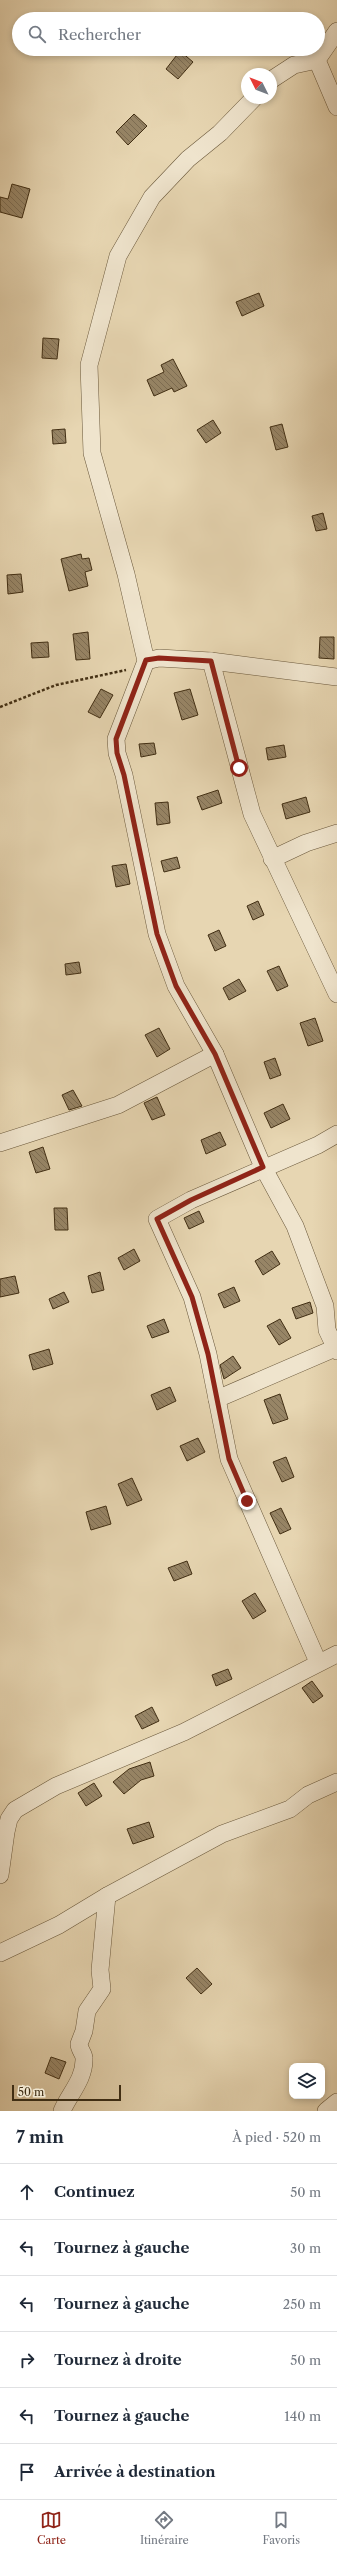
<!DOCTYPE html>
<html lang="fr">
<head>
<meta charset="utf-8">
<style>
  body { margin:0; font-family:"Libre Caslon Text",serif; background:#f2f2f3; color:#1f2937 }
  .controls { position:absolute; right:12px; bottom:12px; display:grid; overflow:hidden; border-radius:8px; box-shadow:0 2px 6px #0003 }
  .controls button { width:36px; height:36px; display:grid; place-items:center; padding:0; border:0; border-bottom:1px solid #e0e1e3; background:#fff; color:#1f2937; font:20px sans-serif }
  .compass { position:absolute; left:241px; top:68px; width:36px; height:36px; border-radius:50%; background:#fff; box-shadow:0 2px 6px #0003; rotate:312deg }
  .scale { position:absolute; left:12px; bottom:10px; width:109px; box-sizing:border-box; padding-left:4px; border:2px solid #412e13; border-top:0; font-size:11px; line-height:14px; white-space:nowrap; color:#412e13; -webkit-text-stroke:3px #efe4cd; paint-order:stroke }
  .stop { position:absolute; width:12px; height:12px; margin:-9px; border:3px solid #8f2418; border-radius:50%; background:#fff }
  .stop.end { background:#8f2418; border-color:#fff; box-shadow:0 1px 4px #0008 }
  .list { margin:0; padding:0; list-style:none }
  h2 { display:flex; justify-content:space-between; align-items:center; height:52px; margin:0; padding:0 16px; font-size:17px }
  h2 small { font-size:13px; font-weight:400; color:#747a83 }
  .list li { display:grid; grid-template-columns:26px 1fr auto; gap:12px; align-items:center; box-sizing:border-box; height:56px; padding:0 16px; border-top:1px solid #e0e1e3 }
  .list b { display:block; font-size:15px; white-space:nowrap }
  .list em { font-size:13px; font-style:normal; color:#747a83 }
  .icon { flex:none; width:22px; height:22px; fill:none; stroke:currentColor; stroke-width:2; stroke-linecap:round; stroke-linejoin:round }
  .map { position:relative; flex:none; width:337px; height:2111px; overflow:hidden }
  .search { position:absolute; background:#fff; box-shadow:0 2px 6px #0003; left:12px; right:12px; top:12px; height:44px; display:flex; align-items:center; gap:10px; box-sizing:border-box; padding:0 14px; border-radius:22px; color:#747a83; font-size:15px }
  .sheet { height:388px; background:#fff }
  nav { display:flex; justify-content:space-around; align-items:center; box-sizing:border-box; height:56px; border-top:1px solid #e0e1e3; background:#fff; font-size:11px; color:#747a83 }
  nav a { display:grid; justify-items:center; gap:2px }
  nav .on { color:#8f2418 }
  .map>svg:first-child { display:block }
  .building { fill:url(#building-back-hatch); stroke:#412e13 }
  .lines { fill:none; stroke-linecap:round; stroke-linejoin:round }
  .minor-casing { stroke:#6a583b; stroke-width:18 }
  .path { stroke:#412e13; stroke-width:2.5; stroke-dasharray:3 2; stroke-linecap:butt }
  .minor { stroke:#efe4cd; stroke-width:17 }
  .route { stroke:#8f2418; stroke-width:5 }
</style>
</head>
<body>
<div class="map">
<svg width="337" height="2111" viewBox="0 0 337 2111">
  <defs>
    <pattern id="building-back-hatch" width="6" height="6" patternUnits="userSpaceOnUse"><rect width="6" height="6" fill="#978566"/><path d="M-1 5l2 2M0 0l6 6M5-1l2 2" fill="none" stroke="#7d6d53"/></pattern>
  </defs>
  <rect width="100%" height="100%" fill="#e7d6b2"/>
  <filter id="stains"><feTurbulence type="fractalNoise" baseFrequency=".005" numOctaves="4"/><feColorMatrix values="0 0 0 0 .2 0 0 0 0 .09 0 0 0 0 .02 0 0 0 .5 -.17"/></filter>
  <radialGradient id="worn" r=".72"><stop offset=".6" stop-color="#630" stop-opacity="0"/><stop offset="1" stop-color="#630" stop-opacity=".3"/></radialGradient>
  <!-- building -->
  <g class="building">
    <polygon points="180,51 193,62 178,79 166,69"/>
    <polygon points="134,114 147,126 128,145 116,132"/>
    <polygon points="12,184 30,189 22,218 0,212 0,197 8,199"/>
    <polygon points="259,293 264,306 242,316 236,302"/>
    <polygon points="43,338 59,339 57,359 42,358"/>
    <polygon points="173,359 187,386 174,392 172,388 154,396 147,380 164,372 161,365"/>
    <polygon points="213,420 221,433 206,443 197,430"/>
    <polygon points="282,424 288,447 276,450 270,427"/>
    <polygon points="65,429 66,443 53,444 52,430"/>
    <polygon points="323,513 327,529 316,531 312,516"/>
    <polygon points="81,554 82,559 89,558 92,570 85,572 88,586 69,591 61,559"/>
    <polygon points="21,574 23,592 8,594 7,575"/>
    <polygon points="88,632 90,659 76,660 73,634"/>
    <polygon points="320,637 334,637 334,659 319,658"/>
    <polygon points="48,642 49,657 32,658 31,643"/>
    <polygon points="101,689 113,695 100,718 88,712"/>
    <polygon points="190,689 198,715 182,720 174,693"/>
    <polygon points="154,743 156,754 141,757 139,744"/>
    <polygon points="284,745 286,757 268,760 266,748"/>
    <polygon points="218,790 222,803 202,810 197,797"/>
    <polygon points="306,797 310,812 286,819 282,804"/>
    <polygon points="168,802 170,823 157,825 155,803"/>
    <polygon points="177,857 180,868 164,872 161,861"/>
    <polygon points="126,864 130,884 116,887 112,866"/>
    <polygon points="258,901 264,915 253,920 247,906"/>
    <polygon points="219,930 226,946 215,951 208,935"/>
    <polygon points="79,962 81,973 66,975 65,964"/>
    <polygon points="279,966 288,986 277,991 267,971"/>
    <polygon points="239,979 246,991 229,1000 223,988"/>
    <polygon points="315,1018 323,1041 308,1046 300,1023"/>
    <polygon points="159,1028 170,1049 157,1057 145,1035"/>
    <polygon points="275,1058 281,1075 270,1079 264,1062"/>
    <polygon points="73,1090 82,1106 69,1110 62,1095"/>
    <polygon points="157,1097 165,1115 152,1120 144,1103"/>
    <polygon points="283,1104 290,1119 271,1128 264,1113"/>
    <polygon points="220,1132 226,1145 206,1154 201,1140"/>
    <polygon points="43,1147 50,1169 36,1173 29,1152"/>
    <polygon points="54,1208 67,1208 68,1230 55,1230"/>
    <polygon points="199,1211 204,1222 189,1229 184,1218"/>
    <polygon points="134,1249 140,1261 124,1270 118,1258"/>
    <polygon points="272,1251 280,1264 263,1275 255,1261"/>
    <polygon points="100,1272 104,1290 92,1293 88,1276"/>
    <polygon points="15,1276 19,1293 0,1297 0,1279"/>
    <polygon points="234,1287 240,1301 224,1308 218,1294"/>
    <polygon points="64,1292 69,1302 53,1309 49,1299"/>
    <polygon points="310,1302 313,1313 296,1319 292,1308"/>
    <polygon points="164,1319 169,1332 152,1338 147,1326"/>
    <polygon points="280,1319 291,1338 279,1345 267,1326"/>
    <polygon points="49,1349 53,1364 33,1370 29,1355"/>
    <polygon points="233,1356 241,1368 224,1379 220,1365"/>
    <polygon points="170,1387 176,1401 157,1410 151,1395"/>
    <polygon points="280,1394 288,1419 273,1424 264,1400"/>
    <polygon points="198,1438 205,1452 187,1461 180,1446"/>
    <polygon points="286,1457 294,1477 282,1482 273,1462"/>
    <polygon points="132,1478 142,1500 127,1506 118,1484"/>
    <polygon points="106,1506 111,1524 91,1530 86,1512"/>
    <polygon points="281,1508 291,1529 280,1534 270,1513"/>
    <polygon points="187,1561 192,1574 174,1581 168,1568"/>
    <polygon points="255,1593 266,1611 253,1619 242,1601"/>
    <polygon points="228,1669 232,1679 216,1686 212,1675"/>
    <polygon points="312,1681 323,1696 313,1703 302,1688"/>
    <polygon points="152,1707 159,1721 142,1729 135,1716"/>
    <polygon points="150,1762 154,1776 141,1780 124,1794 113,1782 129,1769"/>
    <polygon points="94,1783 102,1796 86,1806 78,1793"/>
    <polygon points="149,1822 154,1837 133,1844 127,1829"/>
    <polygon points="197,1968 212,1984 201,1994 186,1978"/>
    <polygon points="51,2057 66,2062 59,2079 45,2073"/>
  </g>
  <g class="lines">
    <defs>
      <g id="minor">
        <polyline points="337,31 317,60 337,107"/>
        <polyline points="271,80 294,65 317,60"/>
        <polyline points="254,98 220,133 188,159 152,197 118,256 89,365 92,453 126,574 146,661 116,739 117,753 124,775 157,934 176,986 215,1054 263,1167 295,1226 325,1306 327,1330 337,1351"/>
        <polyline points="146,661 159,658 211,661 337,677"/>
        <polyline points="211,661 252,814 337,994"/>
        <polyline points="272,859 306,843 337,833"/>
        <polyline points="0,1143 118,1105 215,1054"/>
        <polyline points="217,1399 335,1348"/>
        <polyline points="318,1662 229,1459 208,1354 192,1297 157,1219 191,1200 318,1145 337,1134"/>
        <polyline points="0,1875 6,1832 9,1819 15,1810 56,1786 184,1732 337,1654"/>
        <polyline points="0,1953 59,1925 107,1896 222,1834 290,1809 308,1795 337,1782"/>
        <path d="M62,2111C69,2094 85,2079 84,2058C84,2054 79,2049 79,2044L84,2031L87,2011L102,1989L100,1970L107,1896"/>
        <polyline points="326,2111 337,2102"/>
      </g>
    </defs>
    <!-- minor casing -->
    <use href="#minor" class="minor-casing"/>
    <!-- path -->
    <polyline class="path" points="0,707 56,685 126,670"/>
    <!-- minor -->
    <use href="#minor" class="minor"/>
  </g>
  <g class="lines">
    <!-- route -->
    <polyline class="route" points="239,768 211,661 159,658 146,660 116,739 117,753 124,775 157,934 176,986 215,1054 263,1167 191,1200 157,1219 192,1297 208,1354 229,1459 247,1501"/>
  </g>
  <rect width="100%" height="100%" filter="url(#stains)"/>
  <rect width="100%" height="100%" fill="url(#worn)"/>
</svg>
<div class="controls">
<button><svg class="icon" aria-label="layers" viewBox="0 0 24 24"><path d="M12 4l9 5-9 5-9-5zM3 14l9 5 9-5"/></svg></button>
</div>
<svg class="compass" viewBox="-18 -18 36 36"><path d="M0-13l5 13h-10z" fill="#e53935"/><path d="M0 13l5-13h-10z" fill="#747a83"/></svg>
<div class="scale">50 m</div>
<div class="stop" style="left:239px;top:768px"></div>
<div class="stop end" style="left:247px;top:1501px"></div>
<div class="search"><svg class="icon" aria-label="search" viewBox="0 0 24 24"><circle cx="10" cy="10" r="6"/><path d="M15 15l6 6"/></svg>Rechercher</div>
</div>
<section class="sheet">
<h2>7 min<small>À pied · 520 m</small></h2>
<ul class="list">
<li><svg class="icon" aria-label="ahead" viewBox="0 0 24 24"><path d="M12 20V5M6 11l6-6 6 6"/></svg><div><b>Continuez</b></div><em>50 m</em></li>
<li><svg class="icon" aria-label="left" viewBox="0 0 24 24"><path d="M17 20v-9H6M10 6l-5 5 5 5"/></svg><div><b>Tournez à gauche</b></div><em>30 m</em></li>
<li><svg class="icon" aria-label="left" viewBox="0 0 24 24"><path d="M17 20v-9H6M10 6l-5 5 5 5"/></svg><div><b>Tournez à gauche</b></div><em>250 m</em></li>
<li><svg class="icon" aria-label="right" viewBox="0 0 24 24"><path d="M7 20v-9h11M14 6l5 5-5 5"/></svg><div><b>Tournez à droite</b></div><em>50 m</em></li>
<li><svg class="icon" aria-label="left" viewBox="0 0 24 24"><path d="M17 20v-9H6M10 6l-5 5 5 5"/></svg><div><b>Tournez à gauche</b></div><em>140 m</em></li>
<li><svg class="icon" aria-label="arrive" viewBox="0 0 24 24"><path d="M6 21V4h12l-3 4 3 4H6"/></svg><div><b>Arrivée à destination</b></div></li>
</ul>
</section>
<nav>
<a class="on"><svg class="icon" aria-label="map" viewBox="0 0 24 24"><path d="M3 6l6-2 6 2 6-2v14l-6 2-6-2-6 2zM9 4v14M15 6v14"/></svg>Carte</a>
<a><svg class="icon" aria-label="directions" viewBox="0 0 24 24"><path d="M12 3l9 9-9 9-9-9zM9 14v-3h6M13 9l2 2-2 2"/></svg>Itinéraire</a>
<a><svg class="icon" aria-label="saved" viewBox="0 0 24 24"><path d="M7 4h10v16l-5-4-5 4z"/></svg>Favoris</a>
</nav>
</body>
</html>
